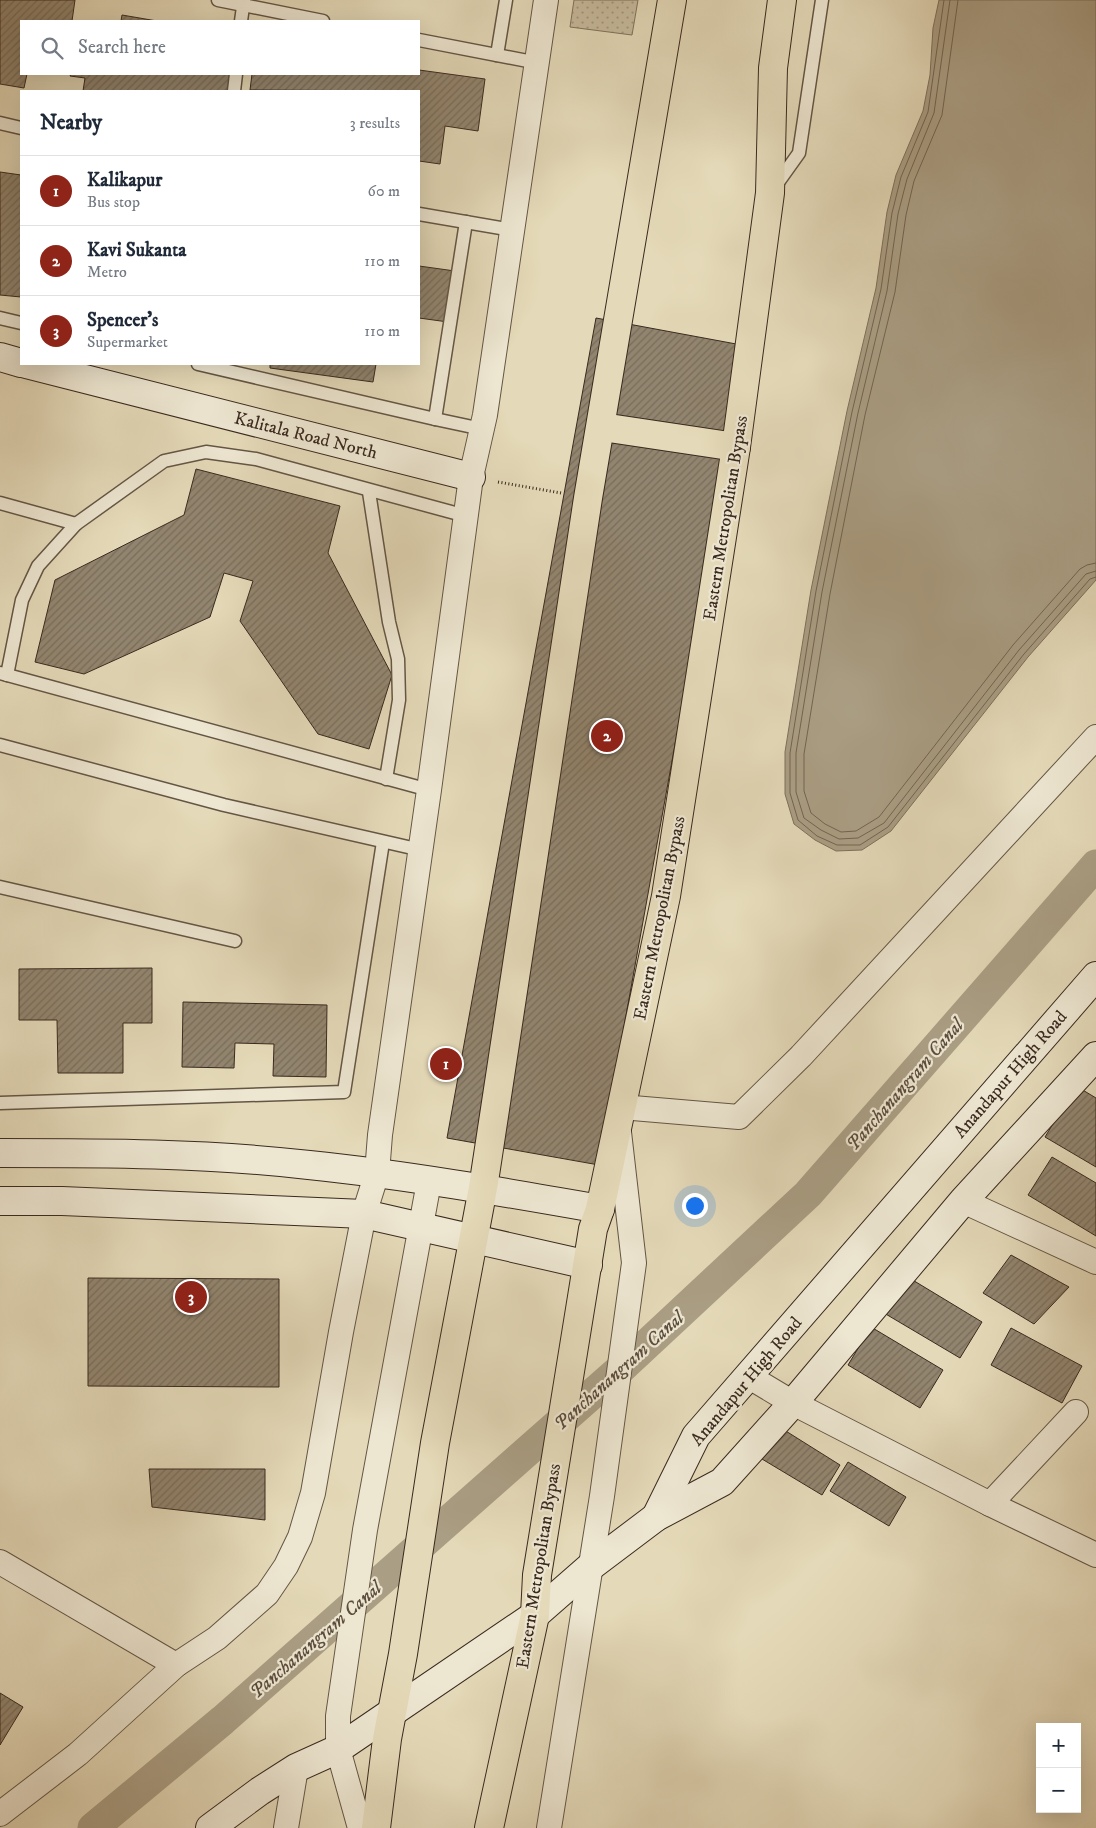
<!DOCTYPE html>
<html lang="en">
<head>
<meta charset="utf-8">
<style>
  body { margin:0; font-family:"IM FELL DW Pica",serif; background:#f6f6f7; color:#1f2937 }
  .controls { position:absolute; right:15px; bottom:15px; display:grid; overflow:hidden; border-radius:0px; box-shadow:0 5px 20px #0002 }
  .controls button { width:45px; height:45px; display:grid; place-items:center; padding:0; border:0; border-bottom:1px solid #e0e1e3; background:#fff; color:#1f2937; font:25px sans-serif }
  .you { position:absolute; left:694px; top:1205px; width:18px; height:18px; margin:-12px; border:4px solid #fff; border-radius:50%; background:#1a73e8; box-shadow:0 0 0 8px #1a73e833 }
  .badge { display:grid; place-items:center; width:32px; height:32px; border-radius:50%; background:#8f2418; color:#fff; font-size:16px; font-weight:700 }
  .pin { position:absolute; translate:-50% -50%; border:2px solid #fff; box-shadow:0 1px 5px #0006 }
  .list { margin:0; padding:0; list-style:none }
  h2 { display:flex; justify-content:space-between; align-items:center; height:65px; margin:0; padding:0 20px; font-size:21px }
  h2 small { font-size:16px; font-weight:400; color:#747a83 }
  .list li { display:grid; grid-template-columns:32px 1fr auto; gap:15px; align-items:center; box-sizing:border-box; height:70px; padding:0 20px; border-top:1px solid #e0e1e3 }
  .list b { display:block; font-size:19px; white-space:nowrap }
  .list p { margin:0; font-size:16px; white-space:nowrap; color:#747a83 }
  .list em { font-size:16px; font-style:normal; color:#747a83 }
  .icon { flex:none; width:28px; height:28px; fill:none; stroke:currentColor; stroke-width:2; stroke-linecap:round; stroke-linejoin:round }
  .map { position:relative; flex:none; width:1096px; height:1828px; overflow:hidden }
  .search { position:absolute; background:#fff; box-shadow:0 5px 20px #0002; left:20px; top:20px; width:400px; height:55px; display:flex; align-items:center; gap:12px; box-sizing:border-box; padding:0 18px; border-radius:0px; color:#747a83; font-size:19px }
  .panel { position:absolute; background:#fff; box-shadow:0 5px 20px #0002; left:20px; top:90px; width:400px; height:275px; border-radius:0px }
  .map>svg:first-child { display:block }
  .park { fill:url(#park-dots); stroke:#80725e }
  .water { fill:#aa9e84; stroke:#7d705c }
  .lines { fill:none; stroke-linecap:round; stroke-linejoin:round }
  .shore { stroke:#726452; stroke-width:1 }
  .canal { stroke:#aa9e84; stroke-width:31 }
  .building { fill:url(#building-hatch); stroke:#3a2a1f }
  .lane-casing { stroke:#645645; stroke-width:15 }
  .street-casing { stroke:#645645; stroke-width:26 }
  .secondary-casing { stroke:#3a2a1f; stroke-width:30 }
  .primary-casing { stroke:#3a2a1f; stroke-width:30 }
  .path { stroke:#3a2a1f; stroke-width:3; stroke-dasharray:1 2.5; stroke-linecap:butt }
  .lane { stroke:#ede6d1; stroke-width:12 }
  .street { stroke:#ede6d1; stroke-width:24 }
  .secondary { stroke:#ede6d1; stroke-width:28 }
  .primary { stroke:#e4d9b8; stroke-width:28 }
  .labels { text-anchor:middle; stroke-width:4.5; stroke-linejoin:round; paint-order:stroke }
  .street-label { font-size:18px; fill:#3a2a1f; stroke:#ede6d1 }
  .water-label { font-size:19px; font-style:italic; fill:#5c4d3d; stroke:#ede6d1 }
</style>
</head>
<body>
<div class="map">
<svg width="1096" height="1828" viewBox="0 0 1096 1828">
  <defs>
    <pattern id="park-dots" width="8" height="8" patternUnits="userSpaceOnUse" patternTransform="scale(1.25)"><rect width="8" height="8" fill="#c7bb9e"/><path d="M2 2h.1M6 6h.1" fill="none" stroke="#a39880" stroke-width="1.8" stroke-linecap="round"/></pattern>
    <pattern id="building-hatch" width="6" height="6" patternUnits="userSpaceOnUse" patternTransform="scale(1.25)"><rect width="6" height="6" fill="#92856f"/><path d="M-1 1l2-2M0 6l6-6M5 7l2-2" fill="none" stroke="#786d5b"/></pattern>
  </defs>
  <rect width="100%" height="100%" fill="#e4d9b8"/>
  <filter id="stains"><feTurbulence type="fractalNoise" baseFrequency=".004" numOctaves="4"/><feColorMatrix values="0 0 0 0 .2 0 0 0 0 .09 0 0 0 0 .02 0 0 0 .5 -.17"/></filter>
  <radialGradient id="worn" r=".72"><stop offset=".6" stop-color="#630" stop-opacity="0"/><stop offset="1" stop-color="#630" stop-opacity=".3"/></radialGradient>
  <!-- park -->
  <polygon class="park" points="574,0 638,0 632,35 570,27"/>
  <!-- water -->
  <polygon class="water" points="939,0 1096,0 1096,580 1028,657 891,831 862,850 836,851 815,840 794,824 785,794 785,752 811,590 847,411 876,288 887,212 896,175 923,111 930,75 933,28"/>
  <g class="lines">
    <!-- shore -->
    <g class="shore">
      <polyline points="944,0 928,112 901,177 892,213 881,289 852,412 816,591 790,753 790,793 798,820 817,836 837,845 860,845 888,827 1024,654 1090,579 1096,577"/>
      <polyline points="950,0 934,113 907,179 898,214 887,291 858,413 822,592 796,753 796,792 804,818 821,830 839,839 858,838 884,823 1019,650 1086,574 1096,571"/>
      <polyline points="958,0 942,115 914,181 906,215 895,292 865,415 830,594 804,754 804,791 811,813 825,824 841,832 856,831 879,817 1013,645 1080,569 1087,565 1096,563"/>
    </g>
    <!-- canal -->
    <polyline class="canal" points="93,1828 223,1720 617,1372 808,1194 1096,865"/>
  </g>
  <!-- building -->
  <g class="building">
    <polygon points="0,0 75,0 72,21 21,21 21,74 27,74 24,88 0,84"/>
    <polygon points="122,15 157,21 121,21"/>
    <polygon points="419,70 485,79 478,131 445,126 440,164 419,161 419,91 250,90 252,74 419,74"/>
    <polygon points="71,74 232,74 229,91 83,91 85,78 70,76"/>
    <polygon points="0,172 21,175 21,297 0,295"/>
    <polygon points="419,266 455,271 448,322 419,318"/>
    <polygon points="596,318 747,346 599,1165 447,1138"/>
    <polygon points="270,364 376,364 373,382 270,368"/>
    <polygon points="196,469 340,506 328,553 392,675 369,749 318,734 240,621 253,581 224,573 210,617 84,674 35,662 55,580 184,515"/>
    <polygon points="152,968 152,1023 123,1023 123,1073 58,1073 57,1020 19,1020 19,969"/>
    <polygon points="183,1002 327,1005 326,1077 273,1076 274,1044 235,1043 234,1068 182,1067"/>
    <polygon points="1076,1086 1096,1098 1096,1167 1045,1137"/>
    <polygon points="1052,1157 1096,1183 1096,1236 1028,1195"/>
    <polygon points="1011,1255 1069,1287 1034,1324 983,1293"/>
    <polygon points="906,1276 982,1322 960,1358 884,1313"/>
    <polygon points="88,1278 279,1279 279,1387 88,1386"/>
    <polygon points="871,1327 943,1370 920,1408 848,1365"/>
    <polygon points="1011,1328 1082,1366 1062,1403 991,1365"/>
    <polygon points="781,1428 840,1465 822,1495 762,1459"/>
    <polygon points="848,1462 906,1497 889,1526 830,1491"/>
    <polygon points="149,1469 265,1469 265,1520 152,1507"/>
    <polygon points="0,1693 23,1707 0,1745"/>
  </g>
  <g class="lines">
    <defs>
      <g id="lane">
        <polyline points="218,0 323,21"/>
        <polyline points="241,21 244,0"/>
        <polyline points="419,40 538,63"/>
        <polyline points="497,55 506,0"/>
        <polyline points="234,91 236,74"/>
        <polyline points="0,123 21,128"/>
        <polyline points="774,188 799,153 822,0"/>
        <polyline points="419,214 512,230"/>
        <polyline points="0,318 21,323"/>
        <polyline points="198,364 435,419 466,222"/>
        <polyline points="435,419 482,429"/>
        <polyline points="369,492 389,622 398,659 399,700 386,779"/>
        <polyline points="0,503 76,524"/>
        <polyline points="0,673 429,790"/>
        <polyline points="7,675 22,600 38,566 76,524 164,461 206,452 256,459 466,516"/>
        <polyline points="0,745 224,805 421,850"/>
        <polyline points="0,887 235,941"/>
        <polyline points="0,1103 344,1092 383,842"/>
      </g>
      <g id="street">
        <polyline points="621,1107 739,1117 801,1056 1096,737"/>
        <polyline points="963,1201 1096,1262"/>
        <polyline points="748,1376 793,1403 990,1504 1076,1412"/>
        <polyline points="990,1504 1096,1555"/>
        <polyline points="0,1562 176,1665"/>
        <polyline points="0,1814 78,1754 176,1665 217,1638 267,1594 286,1566 300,1537 313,1493 341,1332 364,1214 377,1173 380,1135 429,790 471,477 485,415 546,0"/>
        <polyline points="286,1828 296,1768"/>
        <polyline points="360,1828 338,1749 338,1716 365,1530 429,1182"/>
        <polyline points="549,1828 602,1496 634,1263 619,1132"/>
      </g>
      <g id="secondary">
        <polyline points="0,357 21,363"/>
        <polyline points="26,364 471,477"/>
        <path d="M0,1153C103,1153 206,1153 309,1165C406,1175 503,1192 600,1209"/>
        <polyline points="0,1201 62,1201 364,1214 588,1265"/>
        <polyline points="656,1517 696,1436 1096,976"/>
        <polyline points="210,1828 260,1791 296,1768 338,1749 535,1615 591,1566 656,1517 722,1482 793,1403 963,1201 1096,1056"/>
      </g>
      <g id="primary">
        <polyline points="602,427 736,447"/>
        <polyline points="376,1828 387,1739 403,1654 435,1443 483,1188 588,498 672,0"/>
        <polyline points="489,1828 535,1615 537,1575 593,1229 600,1209 666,896 736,447 770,193 773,68 782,0"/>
      </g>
    </defs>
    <!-- lane casing -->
    <use href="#lane" class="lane-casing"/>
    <!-- street casing -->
    <use href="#street" class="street-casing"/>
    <!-- secondary casing -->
    <use href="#secondary" class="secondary-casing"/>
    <!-- primary casing -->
    <use href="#primary" class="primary-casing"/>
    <!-- path -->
    <polyline class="path" points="498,482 561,493"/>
    <!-- lane -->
    <use href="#lane" class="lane"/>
    <!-- street -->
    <use href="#street" class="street"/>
    <!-- secondary -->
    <use href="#secondary" class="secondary"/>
    <!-- primary -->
    <use href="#primary" class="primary"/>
  </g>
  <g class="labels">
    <!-- street labels -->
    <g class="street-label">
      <text transform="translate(306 435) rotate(14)" y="6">Kalitala Road North</text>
      <text transform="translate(725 518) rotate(-81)" y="6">Eastern Metropolitan Bypass</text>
      <text transform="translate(659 918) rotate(-79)" y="6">Eastern Metropolitan Bypass</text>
      <text transform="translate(1010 1074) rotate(-49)" y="6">Anandapur High Road</text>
      <text transform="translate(746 1381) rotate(-50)" y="6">Anandapur High Road</text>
      <text transform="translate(538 1566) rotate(-81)" y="6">Eastern Metropolitan Bypass</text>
    </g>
    <!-- water labels -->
    <g class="water-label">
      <text transform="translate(904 1084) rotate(-49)" y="7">Panchanangram Canal</text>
      <text transform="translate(618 1370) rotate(-42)" y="7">Panchanangram Canal</text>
      <text transform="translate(315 1639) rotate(-41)" y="7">Panchanangram Canal</text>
    </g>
  </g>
  <rect width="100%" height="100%" filter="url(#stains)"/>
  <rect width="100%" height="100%" fill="url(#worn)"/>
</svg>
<div class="controls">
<button>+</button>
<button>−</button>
</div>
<div class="you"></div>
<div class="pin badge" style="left:446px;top:1064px">1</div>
<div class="pin badge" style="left:607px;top:736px">2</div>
<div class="pin badge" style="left:191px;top:1297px">3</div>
<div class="search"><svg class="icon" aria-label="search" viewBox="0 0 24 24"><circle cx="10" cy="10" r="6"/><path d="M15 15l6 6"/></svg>Search here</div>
<section class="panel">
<h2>Nearby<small>3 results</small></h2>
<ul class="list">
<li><span class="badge">1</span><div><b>Kalikapur</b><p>Bus stop</p></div><em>60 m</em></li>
<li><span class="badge">2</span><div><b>Kavi Sukanta</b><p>Metro</p></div><em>110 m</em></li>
<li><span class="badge">3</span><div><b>Spencer's</b><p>Supermarket</p></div><em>110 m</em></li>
</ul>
</section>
</div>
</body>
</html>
